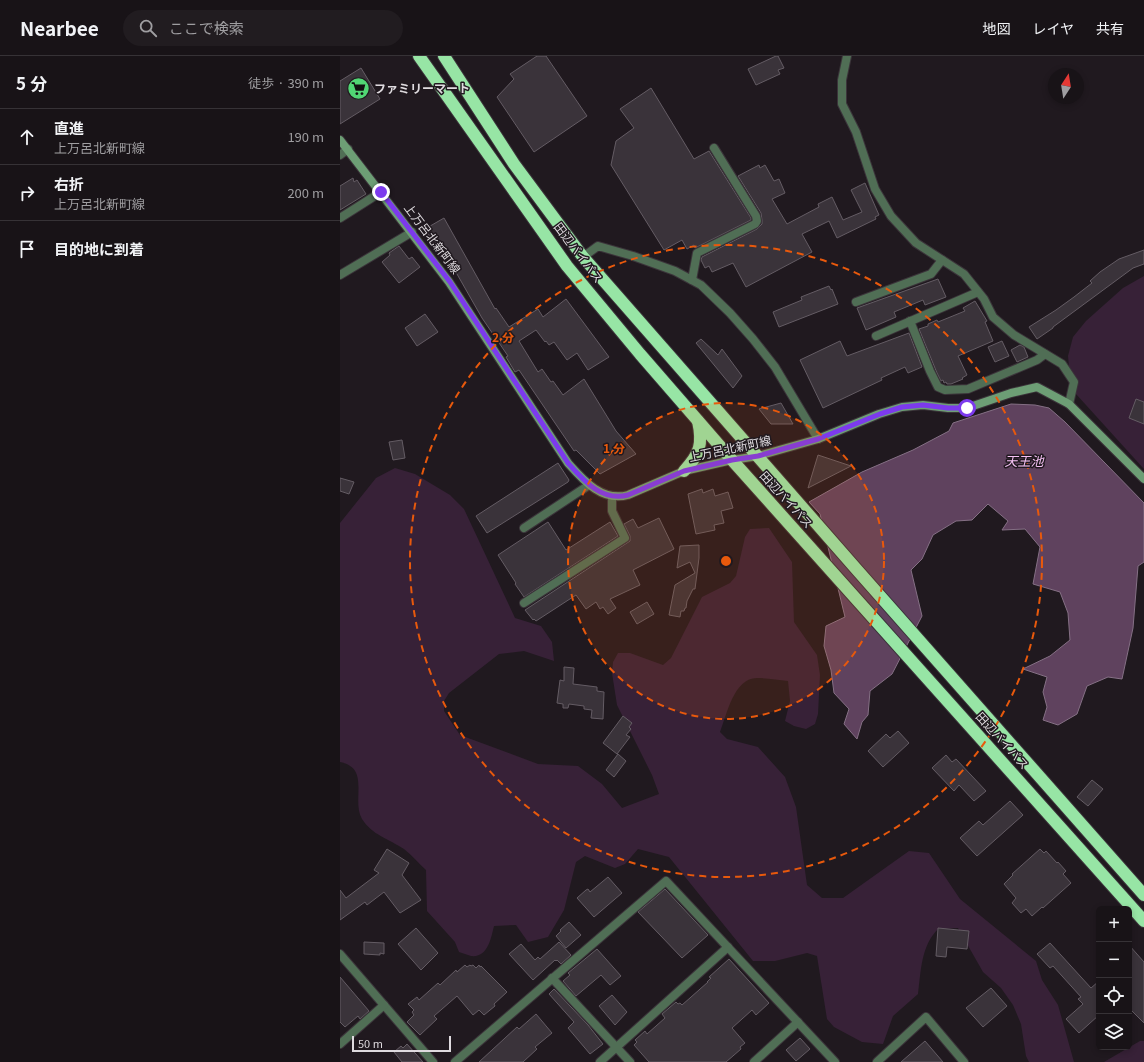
<!DOCTYPE html>
<html lang="ja">
<head>
<meta charset="utf-8">
<style>
  body { margin:0; font-family:Georgia,"Noto Sans JP",serif; background:#211c20; color:#f1f3f6 }
  .controls { position:absolute; right:12px; bottom:12px; display:grid; overflow:hidden; border-radius:6px; box-shadow:0 2px 6px #0003 }
  .controls button { width:36px; height:36px; display:grid; place-items:center; padding:0; border:0; border-bottom:1px solid #363236; background:#181317; color:#f1f3f6; font:20px sans-serif }
  .compass { position:absolute; left:708px; top:12px; width:36px; height:36px; border-radius:50%; background:#181317; box-shadow:0 2px 6px #0003; rotate:12deg }
  .scale { position:absolute; left:12px; bottom:10px; width:99px; box-sizing:border-box; padding-left:4px; border:2px solid #dfdbdf; border-top:0; font-size:11px; line-height:14px; white-space:nowrap; color:#dfdbdf; -webkit-text-stroke:3px #20191f; paint-order:stroke }
  .stop { position:absolute; width:12px; height:12px; margin:-9px; border:3px solid #7c3aed; border-radius:50%; background:#fff }
  .stop.end { background:#7c3aed; border-color:#fff; box-shadow:0 1px 4px #0008 }
  .list { margin:0; padding:0; list-style:none }
  h2 { display:flex; justify-content:space-between; align-items:center; height:52px; margin:0; padding:0 16px; font-size:17px }
  h2 small { font-size:13px; font-weight:400; color:#9f9ea1 }
  .list li { display:grid; grid-template-columns:26px 1fr auto; gap:12px; align-items:center; box-sizing:border-box; height:56px; padding:0 16px; border-top:1px solid #363236 }
  .list b { display:block; font-size:15px; white-space:nowrap }
  .list p { margin:0; font-size:13px; white-space:nowrap; color:#9f9ea1 }
  .list em { font-size:13px; font-style:normal; color:#9f9ea1 }
  .icon { flex:none; width:22px; height:22px; fill:none; stroke:currentColor; stroke-width:2; stroke-linecap:round; stroke-linejoin:round }
  .map { position:relative; flex:none; width:804px; height:1006px; overflow:hidden }
  header { display:flex; align-items:center; gap:24px; box-sizing:border-box; height:56px; padding:0 20px; background:#181317; border-bottom:1px solid #363236 }
  header strong { font-size:19px }
  nav { display:flex; gap:22px; margin-inline-start:auto; font-size:14px }
  .search { width:280px; height:36px; background:#211c20; display:flex; align-items:center; gap:10px; box-sizing:border-box; padding:0 14px; border-radius:22px; color:#9f9ea1; font-size:15px }
  main { display:flex }
  aside { flex:1; background:#181317 }
  .map>svg:first-child { display:block }
  .green { fill:#372137 }
  .water { fill:#5f425e; stroke:#857085 }
  .building { fill:#3a333a; stroke:#645c64 }
  .lines { fill:none; stroke-linecap:round; stroke-linejoin:round }
  .street-casing { stroke:#3b343a; stroke-width:10 }
  .secondary-casing { stroke:#3b343a; stroke-width:10 }
  .highway-casing { stroke:#3b343a; stroke-width:14 }
  .street { stroke:#506e55; stroke-width:8 }
  .secondary { stroke:#6d9e75; stroke-width:8 }
  .highway { stroke:#97e5a5; stroke-width:12 }
  .route { stroke:#7c3aed; stroke-width:5 }
  .ring { fill:none; stroke:#e8590c; stroke-width:2; stroke-dasharray:7 5 }
  .labels { text-anchor:middle; stroke-width:3; stroke-linejoin:round; paint-order:stroke }
  .poi-label { font-size:12px; font-weight:bold; fill:#dfdbdf; stroke:#20191f; text-anchor:start }
  .street-label { font-size:12px; fill:#dfdbdf; stroke:#20191f }
  .water-label { font-size:13px; font-style:italic; fill:#f4c0f3; stroke:#20191f }
  .centre { fill:#e8590c; stroke:#20191f; stroke-width:2 }
  .ring-label { font-size:12px; text-anchor:middle; font-weight:bold; fill:#e8590c; stroke:#20191f; stroke-width:3; stroke-linejoin:round; paint-order:stroke }
</style>
</head>
<body>
<header>
<strong>Nearbee</strong>
<div class="search"><svg class="icon" aria-label="search" viewBox="0 0 24 24"><circle cx="10" cy="10" r="6"/><path d="M15 15l6 6"/></svg>ここで検索</div>
<nav><a>地図</a><a>レイヤ</a><a>共有</a></nav>
</header>
<main>
<aside>
<h2>5 分<small>徒歩 · 390 m</small></h2>
<ul class="list">
<li><svg class="icon" aria-label="ahead" viewBox="0 0 24 24"><path d="M12 20V5M6 11l6-6 6 6"/></svg><div><b>直進</b><p>上万呂北新町線</p></div><em>190 m</em></li>
<li><svg class="icon" aria-label="right" viewBox="0 0 24 24"><path d="M7 20v-9h11M14 6l5 5-5 5"/></svg><div><b>右折</b><p>上万呂北新町線</p></div><em>200 m</em></li>
<li><svg class="icon" aria-label="arrive" viewBox="0 0 24 24"><path d="M6 21V4h12l-3 4 3 4H6"/></svg><div><b>目的地に到着</b></div></li>
</ul>
</aside>
<div class="map">
<svg width="804" height="1006" viewBox="0 0 804 1006">
  <rect width="100%" height="100%" fill="#20191f"/>
  <!-- green -->
  <g class="green">
    <polygon points="804,220 804,413 736,338 730,321 728,300 733,281 746,265 783,232"/>
    <path d="M55,412L75,418L110,439L124,453L175,562L201,570L212,586L214,605L184,595L159,598L109,637L104,645V655L120,679L198,708L238,710L262,728L282,752L319,738L312,719L277,649L272,617L273,606L278,597H290L323,609L331,602L362,541L390,527L396,520L405,481L410,473L429,472L452,506L454,566L477,599L480,619L478,658L475,668L466,673L454,670L445,665L450,645L448,625C438,624 427,622 417,622C394,622 387,658 380,676L387,683L418,691L445,721L456,751L467,829L482,842H503L569,795L589,797L620,843L696,905L702,924L718,949L734,1006H689L686,1000L681,968L673,949L661,932L643,916L618,872L598,873C581,890 581,915 578,938L553,960L543,988L522,986L494,971L487,963L477,900L467,897L435,905H413L329,801L298,793L285,808L275,812L245,800L236,806L224,854L208,881L188,886L176,869L154,870C151,882 148,902 131,900C127,899 123,897 119,896L115,886L87,855L86,814C79,808 72,799 64,793C49,783 32,779 22,763C11,744 31,712 0,706V467L36,422Z"/>
    <polygon points="800,985 804,985 804,1006 764,1006"/>
  </g>
  <!-- water -->
  <polygon class="water" points="671,348 695,349 709,352 725,366 804,447 804,506 798,510 793,572 782,623 768,621 747,630 737,658 718,669 703,664 707,651 703,636 707,621 683,613 710,600 730,584 728,557 720,536 693,528 700,491 685,473 662,474 668,465 648,448 632,464 616,465 593,479 582,503 571,514 582,560 552,618 530,635 528,659 522,666 517,683 504,668 509,653 494,637 491,614 484,590 486,570 505,561 480,458 469,446 522,416 573,394 609,375 613,367"/>
  <!-- building -->
  <g class="building">
    <polygon points="197,0 206,0 247,60 194,96 157,41 174,23 170,18"/>
    <polygon points="436,0 438,0 444,12 438,14 440,18 416,29 408,13"/>
    <polygon points="21,12 40,43 0,68 0,25"/>
    <polygon points="311,32 354,103 369,95 411,162 411,164 355,192 354,189 347,193 342,184 324,194 271,109 276,85 294,72 280,53"/>
    <polygon points="419,109 420,112 425,109 434,125 439,123 445,137 432,143 447,168 479,151 478,148 492,141 503,164 522,156 511,134 525,127 539,159 535,161 536,163 497,182 489,165 462,178 472,196 406,231 393,207 372,216 369,210 365,212 361,204 362,201 417,173 422,168 422,164 421,157 398,120"/>
    <polygon points="13,122 14,126 17,124 26,138 0,154 0,130"/>
    <polygon points="104,162 155,253 156,252 169,271 198,253 203,261 226,243 269,301 248,314 237,297 227,304 214,286 209,289 206,285 205,286 196,274 179,285 198,316 202,313 211,326 213,325 223,339 244,323 276,375 296,398 260,418 236,394 234,395 179,314 175,316 166,301 168,300 142,262 113,211 110,213 100,196 99,197 85,173"/>
    <polygon points="59,190 69,203 72,201 80,211 59,227 42,206 50,199 49,197"/>
    <polygon points="804,194 804,208 793,212 713,271 713,272 697,283 689,271 716,254 734,241 752,227 750,225 760,216 779,203"/>
    <polygon points="598,223 606,241 585,249 583,244 554,256 556,261 526,274 517,252"/>
    <polygon points="489,230 491,234 492,233 498,248 439,271 433,256 462,244 461,241"/>
    <polygon points="635,245 647,265 645,266 653,285 618,300 627,319 622,322 623,323 611,328 607,328 606,326 604,327 603,324 601,325 597,317 579,273 588,270 588,268 597,264 598,266 625,255 623,252"/>
    <polygon points="85,258 98,276 77,290 65,272"/>
    <polygon points="569,277 582,311 568,317 565,311 541,322 542,324 483,352 460,304 500,285 507,300"/>
    <polygon points="361,283 378,299 382,293 402,320 393,332 356,287"/>
    <polygon points="662,285 669,300 655,306 648,291"/>
    <polygon points="680,289 684,291 688,301 677,306 671,294"/>
    <polygon points="796,343 804,346 804,368 789,362"/>
    <polygon points="441,347 453,368 431,368 419,353"/>
    <polygon points="62,384 65,402 53,404 49,386"/>
    <polygon points="478,399 511,410 468,432"/>
    <polygon points="218,407 229,424 228,426 147,477 136,460"/>
    <polygon points="0,422 14,426 9,438 0,435"/>
    <polygon points="362,433 363,437 373,433 375,440 388,436 393,452 381,455 384,467 374,469 375,474 356,478 348,438"/>
    <polygon points="319,462 334,493 293,514 300,529 270,543 276,552 268,558 263,551 260,553 256,546 246,553 236,539 196,565 194,563 193,564 185,554 290,485 290,480 284,468 293,463 298,472"/>
    <polygon points="208,466 226,494 270,466 278,480 184,541 175,528 176,527 158,499"/>
    <polygon points="359,489 359,502 355,533 353,533 347,545 346,552 345,552 344,555 341,555 340,561 329,559 335,529 355,517 350,506 337,512 340,490"/>
    <polygon points="307,546 314,558 297,568 290,556"/>
    <polygon points="224,611 234,612 233,628 257,631 257,635 264,636 263,663 251,662 252,654 244,653 244,650 229,648 228,652 223,652 223,648 217,647 220,624 224,625"/>
    <polygon points="283,660 292,667 289,671 291,673 286,679 290,681 277,698 263,687"/>
    <polygon points="558,675 569,687 543,711 528,695 546,678 550,682"/>
    <polygon points="278,698 286,705 274,721 266,714"/>
    <polygon points="606,699 612,706 616,703 646,735 634,745 619,729 614,735 592,712"/>
    <polygon points="752,724 763,733 748,750 737,741"/>
    <polygon points="670,745 683,759 637,800 620,782 639,765 643,769"/>
    <polygon points="47,793 69,807 62,819 81,844 60,857 44,836 27,849 25,846 0,864 0,834 6,842 39,817 34,814"/>
    <polygon points="700,793 704,797 706,795 717,807 718,806 726,815 723,818 731,827 703,852 702,851 692,860 686,853 681,857 672,847 676,842 664,828 673,819 672,818"/>
    <polygon points="268,821 282,837 254,861 237,842 246,834 248,833 250,836"/>
    <polygon points="325,833 368,879 342,902 298,856"/>
    <polygon points="229,866 241,879 226,892 216,880 221,875 220,874"/>
    <polygon points="76,872 98,897 81,914 58,888"/>
    <polygon points="598,872 629,875 627,893 607,891 606,901 596,900"/>
    <polygon points="24,886 44,887 44,898 40,897 40,899 24,898"/>
    <polygon points="219,886 231,899 221,908 217,904 216,905 215,904 193,924 169,898 181,888 195,904 198,901 200,903"/>
    <polygon points="710,887 751,932 759,925 759,959 739,977 726,963 743,948 738,943 741,941 713,910 710,912 697,898"/>
    <polygon points="789,889 804,906 804,967 789,952"/>
    <polygon points="257,893 281,920 270,929 261,919 236,940 223,925 230,919 228,917"/>
    <polygon points="389,903 429,947 416,959 412,954 392,972 405,987 400,991 401,993 386,1006 309,1006 294,989 297,986 295,984 305,975 307,978 325,962 322,958 336,946 338,948 340,947 342,949 368,926 367,926 371,922 369,921"/>
    <polygon points="125,909 127,911 130,909 131,910 133,909 136,912 139,909 140,911 141,910 167,936 154,948 155,950 144,959 139,954 133,959 117,940 94,960 97,963 80,979 67,966 74,959 72,956 74,954 68,948 77,941 79,944 98,927 100,929 116,914 117,916"/>
    <polygon points="0,921 29,955 20,963 18,960 5,971 0,966"/>
    <polygon points="651,932 667,950 643,971 626,952"/>
    <polygon points="214,933 248,969 263,988 250,998 228,972 234,966 209,938"/>
    <polygon points="272,939 287,956 275,969 259,950"/>
    <polygon points="196,958 212,977 195,991 197,993 183,1006 139,1006 177,971 179,973"/>
    <polygon points="460,982 470,993 456,1005 446,994"/>
    <polygon points="585,985 603,1006 561,1006"/>
    <polygon points="67,988 83,1006 62,1006 54,996 61,990 63,992"/>
  </g>
  <g class="lines">
    <defs>
      <g id="street">
        <polyline points="507,0 502,24 502,48 516,76 535,133 551,160 576,187 624,218 644,243 653,261 674,279 722,308 734,326 729,348"/>
        <polyline points="0,99 8,93"/>
        <polyline points="0,162 41,136"/>
        <polyline points="243,201 258,190 293,200 335,215 361,229 390,257 413,283 435,311 478,383"/>
        <polyline points="0,219 72,176"/>
        <polyline points="352,224 357,197 415,168 417,165 416,160 374,92"/>
        <polyline points="516,246 591,218 602,204"/>
        <polyline points="570,265 590,315 598,331 605,334 628,333 697,304 705,298"/>
        <polyline points="536,280 638,236"/>
        <polyline points="184,472 249,429"/>
        <polyline points="184,547 285,482 272,455 272,441"/>
        <polyline points="0,898 93,1006"/>
        <polyline points="212,922 290,1006"/>
        <polyline points="0,988 44,949"/>
        <polyline points="115,1006 326,825 495,1006"/>
        <polyline points="260,1006 388,891"/>
        <polyline points="414,1006 458,966"/>
        <polyline points="537,1006 586,961 624,1006"/>
      </g>
      <path id="secondary" d="M0,84L109,226L228,407C244,425 262,446 288,439L344,415L392,404L418,400L478,383L539,358L562,351L583,349L608,352H627L671,337L697,331L729,348L804,423"/>
      <g id="highway">
        <polyline points="79,0 227,210 300,298 392,404 804,865"/>
        <polyline points="104,0 174,108 243,201 518,515 804,839"/>
        <path d="M344,415C360,398 363,388 358,365"/>
      </g>
    </defs>
    <!-- street casing -->
    <use href="#street" class="street-casing"/>
    <!-- secondary casing -->
    <use href="#secondary" class="secondary-casing"/>
    <!-- highway casing -->
    <use href="#highway" class="highway-casing"/>
    <!-- street -->
    <use href="#street" class="street"/>
    <!-- secondary -->
    <use href="#secondary" class="secondary"/>
    <!-- highway -->
    <use href="#highway" class="highway"/>
  </g>
  <g class="lines">
    <!-- route -->
    <path class="route" d="M41,136L110,226L228,407C244,425 262,446 288,439L344,415L392,404L418,400L478,383L540,358L562,351L583,349L608,352H627"/>
  </g>
  <!-- distance rings -->
  <circle cx="386" cy="505" r="158" fill="#e8590c" fill-opacity=".12"/>
  <g class="ring">
    <circle cx="386" cy="505" r="158"/>
    <circle cx="386" cy="505" r="316"/>
  </g>
  <!-- icons -->
  <defs>
    <symbol id="supermarket-disc" viewBox="-11 -11 22 22"><circle r="9.5" fill="#51d674" stroke="#20191f"/><path d="M-6-5.5h2.5l.6 2H6L4.5 2H-2.5L-4.4-4H-6ZM-1.5 3.2a1.3 1.3 0 1 0 .1 0ZM3 3.2a1.3 1.3 0 1 0 .1 0Z" fill="#111"/></symbol>
  </defs>
  <g fill-rule="evenodd">
    <use href="#supermarket-disc" x="6" y="20" width="25" height="25"/>
  </g>
  <g class="labels">
    <!-- poi labels -->
    <g class="poi-label">
      <text x="34" y="37">ファミリーマート</text>
    </g>
    <!-- street labels -->
    <g class="street-label">
      <text transform="translate(92 183) rotate(53)" y="4">上万呂北新町線</text>
      <text transform="translate(238 197) rotate(53)" y="4">田辺バイパス</text>
      <text transform="translate(390 393) rotate(-12)" y="4">上万呂北新町線</text>
      <text transform="translate(446 444) rotate(48)" y="4">田辺バイパス</text>
      <text transform="translate(662 685) rotate(48)" y="4">田辺バイパス</text>
    </g>
    <!-- water labels -->
    <g class="water-label">
      <text x="684" y="410">天王池</text>
    </g>
  </g>
  <circle cx="386" cy="505" r="6" class="centre"/>
  <g class="ring-label">
    <text x="163" y="286">2 分</text>
    <text x="274" y="397">1 分</text>
  </g>
</svg>
<div class="controls">
<button>+</button>
<button>−</button>
<button><svg class="icon" aria-label="locate" viewBox="0 0 24 24"><circle cx="12" cy="12" r="6"/><path d="M12 2v4M12 18v4M2 12h4M18 12h4"/></svg></button>
<button><svg class="icon" aria-label="layers" viewBox="0 0 24 24"><path d="M12 4l9 5-9 5-9-5zM3 14l9 5 9-5"/></svg></button>
</div>
<svg class="compass" viewBox="-18 -18 36 36"><path d="M0-13l5 13h-10z" fill="#e53935"/><path d="M0 13l5-13h-10z" fill="#9f9ea1"/></svg>
<div class="scale">50 m</div>
<div class="stop" style="left:627px;top:352px"></div>
<div class="stop end" style="left:41px;top:136px"></div>
</div>
</main>
</body>
</html>
